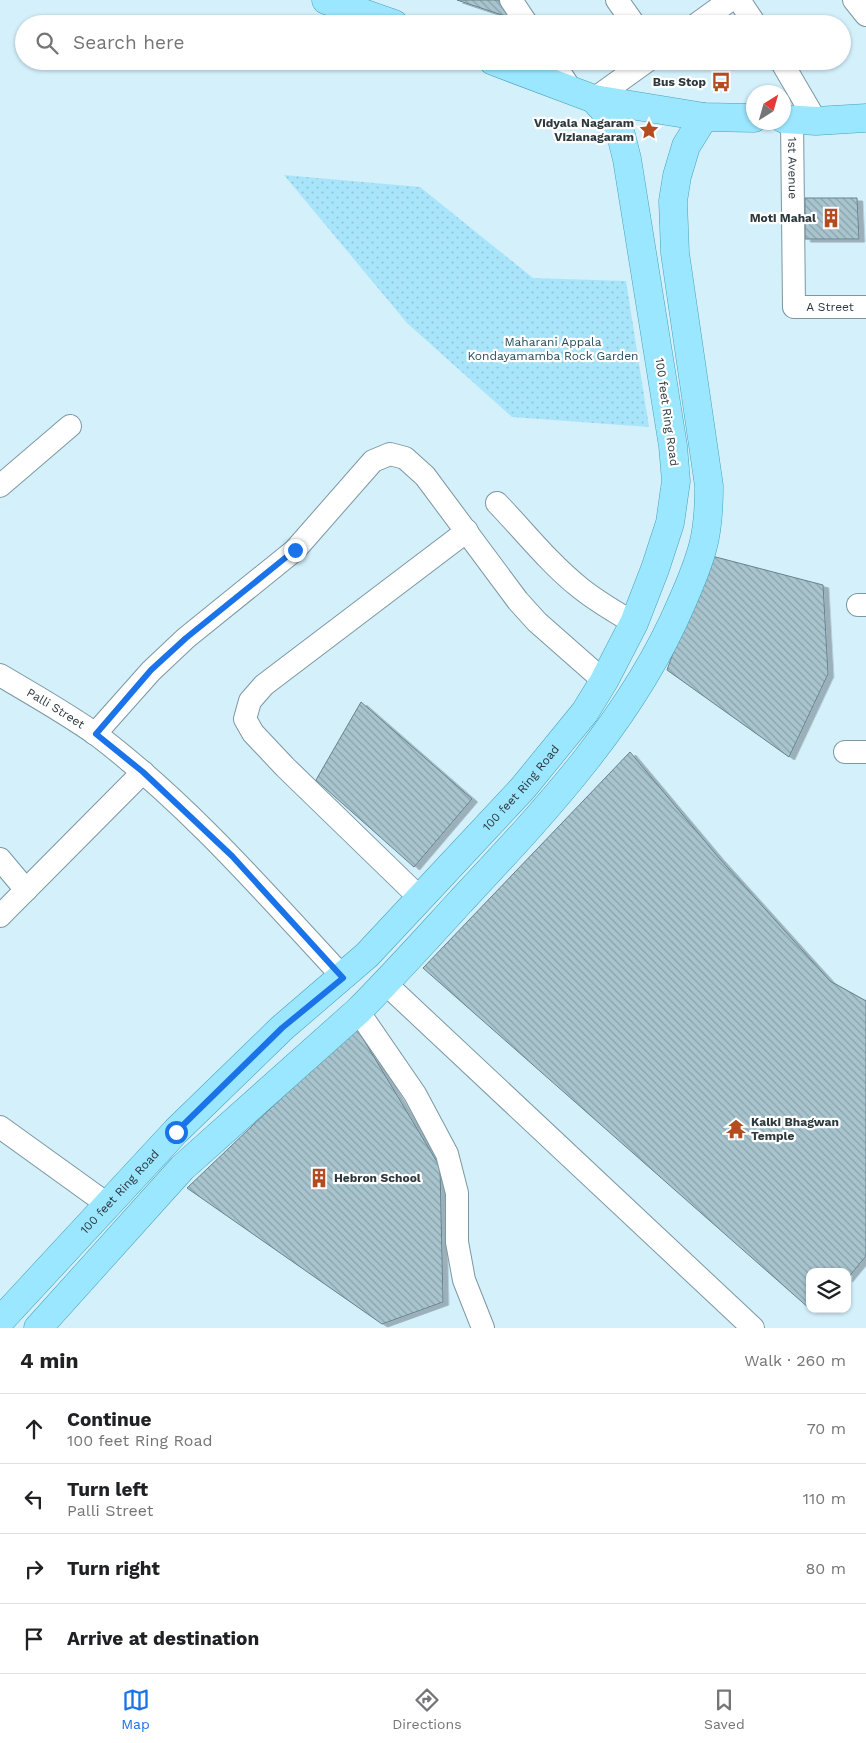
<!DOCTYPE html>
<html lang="en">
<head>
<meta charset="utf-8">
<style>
  body { margin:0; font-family:"Work Sans",sans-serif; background:#f6f6f6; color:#202124 }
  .controls { position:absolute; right:15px; bottom:15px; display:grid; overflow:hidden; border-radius:10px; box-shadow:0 1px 4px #0004 }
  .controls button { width:45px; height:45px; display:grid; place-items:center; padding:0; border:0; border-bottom:1px solid #e0e0e0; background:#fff; color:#202124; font:25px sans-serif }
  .compass { position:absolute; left:746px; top:85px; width:45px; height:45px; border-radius:50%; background:#fff; box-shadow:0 1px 4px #0004; rotate:37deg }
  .stop { position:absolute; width:15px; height:15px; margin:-11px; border:4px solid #1a73e8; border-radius:50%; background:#fff }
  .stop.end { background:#1a73e8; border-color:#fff; box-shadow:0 1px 5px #0008 }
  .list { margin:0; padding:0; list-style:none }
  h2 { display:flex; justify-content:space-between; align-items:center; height:65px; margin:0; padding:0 20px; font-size:21px }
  h2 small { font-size:16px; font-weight:400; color:#757577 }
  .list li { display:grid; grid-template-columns:32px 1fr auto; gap:15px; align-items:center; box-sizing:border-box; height:70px; padding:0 20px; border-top:1px solid #e0e0e0 }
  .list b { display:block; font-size:19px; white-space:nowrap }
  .list p { margin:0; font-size:16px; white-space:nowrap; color:#757577 }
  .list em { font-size:16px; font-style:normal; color:#757577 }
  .icon { flex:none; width:28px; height:28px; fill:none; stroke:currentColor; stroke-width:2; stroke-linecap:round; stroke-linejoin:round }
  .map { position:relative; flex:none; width:866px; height:1328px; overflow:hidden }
  .search { position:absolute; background:#fff; box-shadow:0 1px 4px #0004; left:15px; right:15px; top:15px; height:55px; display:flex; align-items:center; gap:12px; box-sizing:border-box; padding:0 18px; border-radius:28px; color:#757577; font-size:19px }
  .sheet { height:345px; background:#fff }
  nav { display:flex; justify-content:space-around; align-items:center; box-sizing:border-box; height:70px; border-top:1px solid #e0e0e0; background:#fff; font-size:14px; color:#757577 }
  nav a { display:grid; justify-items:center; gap:2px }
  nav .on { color:#1a73e8 }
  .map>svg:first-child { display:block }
  .grass { fill:url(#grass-dots) }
  .building { fill:url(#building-back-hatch); stroke:#68838d; filter:url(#shadow) }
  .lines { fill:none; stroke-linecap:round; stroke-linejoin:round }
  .minor-casing { stroke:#7c97a1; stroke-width:24 }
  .primary-casing { stroke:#49a0bb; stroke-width:29 }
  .minor { stroke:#fff; stroke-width:22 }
  .primary { stroke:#9be7ff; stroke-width:28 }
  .route { stroke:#1a73e8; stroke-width:6 }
  .labels { text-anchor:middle; stroke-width:4.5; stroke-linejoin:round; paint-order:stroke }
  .poi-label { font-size:12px; font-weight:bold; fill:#2e393e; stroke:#fff; text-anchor:end }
  .street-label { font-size:12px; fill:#2e393e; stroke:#fff }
  .park-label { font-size:12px; fill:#22505f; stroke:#fff }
</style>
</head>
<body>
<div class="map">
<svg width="866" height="1328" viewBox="0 0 866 1328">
  <defs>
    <pattern id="grass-dots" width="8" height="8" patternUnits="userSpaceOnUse" patternTransform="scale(1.25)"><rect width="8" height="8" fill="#a9e5fa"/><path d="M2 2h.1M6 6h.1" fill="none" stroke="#92c5d7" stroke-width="1.8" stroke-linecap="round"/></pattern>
    <pattern id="building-back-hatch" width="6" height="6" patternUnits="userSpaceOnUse" patternTransform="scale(1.25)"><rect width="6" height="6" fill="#a8c5cf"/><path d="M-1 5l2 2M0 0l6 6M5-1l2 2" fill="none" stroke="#89a1a9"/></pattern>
    <filter id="shadow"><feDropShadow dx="5.5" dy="3" stdDeviation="0" flood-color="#0004"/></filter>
  </defs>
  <rect width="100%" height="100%" fill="#d3f0fb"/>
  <!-- grass -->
  <polygon class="grass" points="284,175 420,187 533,278 626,281 649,427 512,417 407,323"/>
  <!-- building -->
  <g class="building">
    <polygon points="457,0 498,0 511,18"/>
    <polygon points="805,198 857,198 859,239 805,239"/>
    <polygon points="708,555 823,585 828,674 789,757 667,670"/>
    <polygon points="361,702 472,799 414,867 316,780"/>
    <polygon points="630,752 719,858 830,981 866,1001 866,1256 847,1279 847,1272 810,1272 810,1309 423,968"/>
    <polygon points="356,1027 440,1167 443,1302 382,1324 187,1188"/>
  </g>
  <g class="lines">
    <defs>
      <g id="minor">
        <polyline points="511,0 527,24"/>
        <polyline points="617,0 634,24"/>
        <polyline points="739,0 755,24"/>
        <polyline points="854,0 866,15"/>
        <polyline points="697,24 730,0"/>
        <polyline points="552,61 572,91"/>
        <polyline points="781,61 816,121"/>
        <polyline points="594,99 647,61"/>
        <path id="s1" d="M792,119L794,307H866"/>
        <polyline points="0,486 70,426"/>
        <path d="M497,503C524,531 549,563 579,587C596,601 615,612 634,623"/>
        <polyline points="858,605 866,605"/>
        <path id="s2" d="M0,675C32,694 66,713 97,735C189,805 265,893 343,977"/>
        <polyline points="95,734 151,671 186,638 295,550 373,461 390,454 405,458 425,476 518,601 537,622 604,681"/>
        <polyline points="845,752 866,752"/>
        <polyline points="0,859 26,890"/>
        <polyline points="421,899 285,767 253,733 245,719 250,701 264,685 467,531"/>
        <polyline points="0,916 143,772"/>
        <polyline points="385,983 753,1328"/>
        <polyline points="358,1011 415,1094 447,1154 457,1193 457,1242 464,1280 483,1328"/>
        <polyline points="0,1127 107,1204"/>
      </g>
      <g id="primary">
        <polyline points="326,0 394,24"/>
        <polyline points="493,61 594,99 704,117 754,118"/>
        <polyline points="784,119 816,121 866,118"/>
        <path id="s3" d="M0,1321L176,1131L282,1028L367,955L523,788L585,712L604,681L634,623L655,569L670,523L676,481L673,446L627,159L621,135L611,118L594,99"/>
        <path d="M38,1328L182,1168L358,1011C394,975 427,938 461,901C546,810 633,718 682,602C690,584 698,565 703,546C708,527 709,505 709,486L675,253L673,201L677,176L686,146L704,117"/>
      </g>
    </defs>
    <!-- minor casing -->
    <use href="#minor" class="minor-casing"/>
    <!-- primary casing -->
    <use href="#primary" class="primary-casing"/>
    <!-- minor -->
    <use href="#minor" class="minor"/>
    <!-- primary -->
    <use href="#primary" class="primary"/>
  </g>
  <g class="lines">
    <!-- route -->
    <polyline class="route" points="176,1132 282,1028 343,978 232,856 143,772 96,734 151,670 186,638 295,550"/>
  </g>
  <!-- icons -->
  <defs>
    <symbol id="bus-bare" viewBox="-9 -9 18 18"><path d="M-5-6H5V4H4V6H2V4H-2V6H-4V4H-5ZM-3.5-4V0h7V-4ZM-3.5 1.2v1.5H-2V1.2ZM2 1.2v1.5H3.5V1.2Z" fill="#b34d20" stroke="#fff" stroke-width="2.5" paint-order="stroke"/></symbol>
    <symbol id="sight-bare" viewBox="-9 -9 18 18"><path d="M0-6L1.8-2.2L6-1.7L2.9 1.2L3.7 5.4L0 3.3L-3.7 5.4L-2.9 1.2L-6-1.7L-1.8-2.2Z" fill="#b34d20" stroke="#fff" stroke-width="2.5" paint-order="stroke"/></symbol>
    <symbol id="building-bare" viewBox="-9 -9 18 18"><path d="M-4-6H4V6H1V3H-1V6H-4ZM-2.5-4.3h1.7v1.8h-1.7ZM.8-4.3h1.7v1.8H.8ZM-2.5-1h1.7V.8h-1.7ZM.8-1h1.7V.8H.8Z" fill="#b34d20" stroke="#fff" stroke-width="2.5" paint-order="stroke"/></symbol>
    <symbol id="temple-bare" viewBox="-9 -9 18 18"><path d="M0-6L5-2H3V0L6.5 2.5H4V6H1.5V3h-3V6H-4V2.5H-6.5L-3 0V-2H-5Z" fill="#b34d20" stroke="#fff" stroke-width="2.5" paint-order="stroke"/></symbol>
  </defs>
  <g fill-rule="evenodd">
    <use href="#bus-bare" x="707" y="68" width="28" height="28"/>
    <use href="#sight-bare" x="635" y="116" width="28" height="28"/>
    <use href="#building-bare" x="817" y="204" width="28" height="28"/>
    <use href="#temple-bare" x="722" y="1115" width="28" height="28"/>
    <use href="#building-bare" x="305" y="1164" width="28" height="28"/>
  </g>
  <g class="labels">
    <!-- poi labels -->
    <g class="poi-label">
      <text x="706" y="86">Bus Stop</text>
      <text x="634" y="127">Vidyala Nagaram<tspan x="634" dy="14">Vizianagaram</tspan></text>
      <text x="816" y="222">Moti Mahal</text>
      <text x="751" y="1126" text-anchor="start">Kalki Bhagwan<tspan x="751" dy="14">Temple</tspan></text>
      <text x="334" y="1182" text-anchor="start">Hebron School</text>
    </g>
    <!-- street labels -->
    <g class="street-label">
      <text dy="4" stroke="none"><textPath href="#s1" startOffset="49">1st Avenue</textPath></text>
      <text dy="4" stroke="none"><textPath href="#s1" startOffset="224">A Street</textPath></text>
      <text transform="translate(667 412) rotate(82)" y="4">100 feet Ring Road</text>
      <text dy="4" stroke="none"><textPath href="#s2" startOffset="65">Palli Street</textPath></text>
      <text dy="4" stroke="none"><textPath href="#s3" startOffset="746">100 feet Ring Road</textPath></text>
      <text dy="4" stroke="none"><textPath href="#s3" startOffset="176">100 feet Ring Road</textPath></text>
    </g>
    <!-- park labels -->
    <g class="park-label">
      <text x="553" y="346">Maharani Appala<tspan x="553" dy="14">Kondayamamba Rock Garden</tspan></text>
    </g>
  </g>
</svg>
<div class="controls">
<button><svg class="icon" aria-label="layers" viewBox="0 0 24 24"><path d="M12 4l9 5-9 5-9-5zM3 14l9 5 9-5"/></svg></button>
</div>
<svg class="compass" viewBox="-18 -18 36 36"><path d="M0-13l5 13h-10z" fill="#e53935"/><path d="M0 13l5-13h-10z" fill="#757577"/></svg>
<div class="stop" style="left:176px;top:1132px"></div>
<div class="stop end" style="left:295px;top:550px"></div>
<div class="search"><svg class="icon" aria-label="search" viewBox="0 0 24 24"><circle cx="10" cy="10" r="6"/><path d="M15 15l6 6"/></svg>Search here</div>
</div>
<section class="sheet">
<h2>4 min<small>Walk · 260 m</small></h2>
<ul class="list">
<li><svg class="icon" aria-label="ahead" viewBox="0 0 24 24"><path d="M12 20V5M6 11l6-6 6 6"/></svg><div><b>Continue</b><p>100 feet Ring Road</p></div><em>70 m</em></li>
<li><svg class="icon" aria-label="left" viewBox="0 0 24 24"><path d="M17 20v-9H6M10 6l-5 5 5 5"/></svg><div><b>Turn left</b><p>Palli Street</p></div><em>110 m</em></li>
<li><svg class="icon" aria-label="right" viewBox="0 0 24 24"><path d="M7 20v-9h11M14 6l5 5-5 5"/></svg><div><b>Turn right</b></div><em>80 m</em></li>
<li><svg class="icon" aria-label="arrive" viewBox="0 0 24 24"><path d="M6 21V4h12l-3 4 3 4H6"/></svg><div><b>Arrive at destination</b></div></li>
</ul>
</section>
<nav>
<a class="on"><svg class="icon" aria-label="map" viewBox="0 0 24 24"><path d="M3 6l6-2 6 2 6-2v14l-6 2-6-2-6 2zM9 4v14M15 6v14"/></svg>Map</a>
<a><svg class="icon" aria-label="directions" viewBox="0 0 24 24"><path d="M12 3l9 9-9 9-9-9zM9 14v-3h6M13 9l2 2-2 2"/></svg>Directions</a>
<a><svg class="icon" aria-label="saved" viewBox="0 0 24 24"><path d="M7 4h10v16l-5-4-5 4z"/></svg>Saved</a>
</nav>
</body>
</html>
